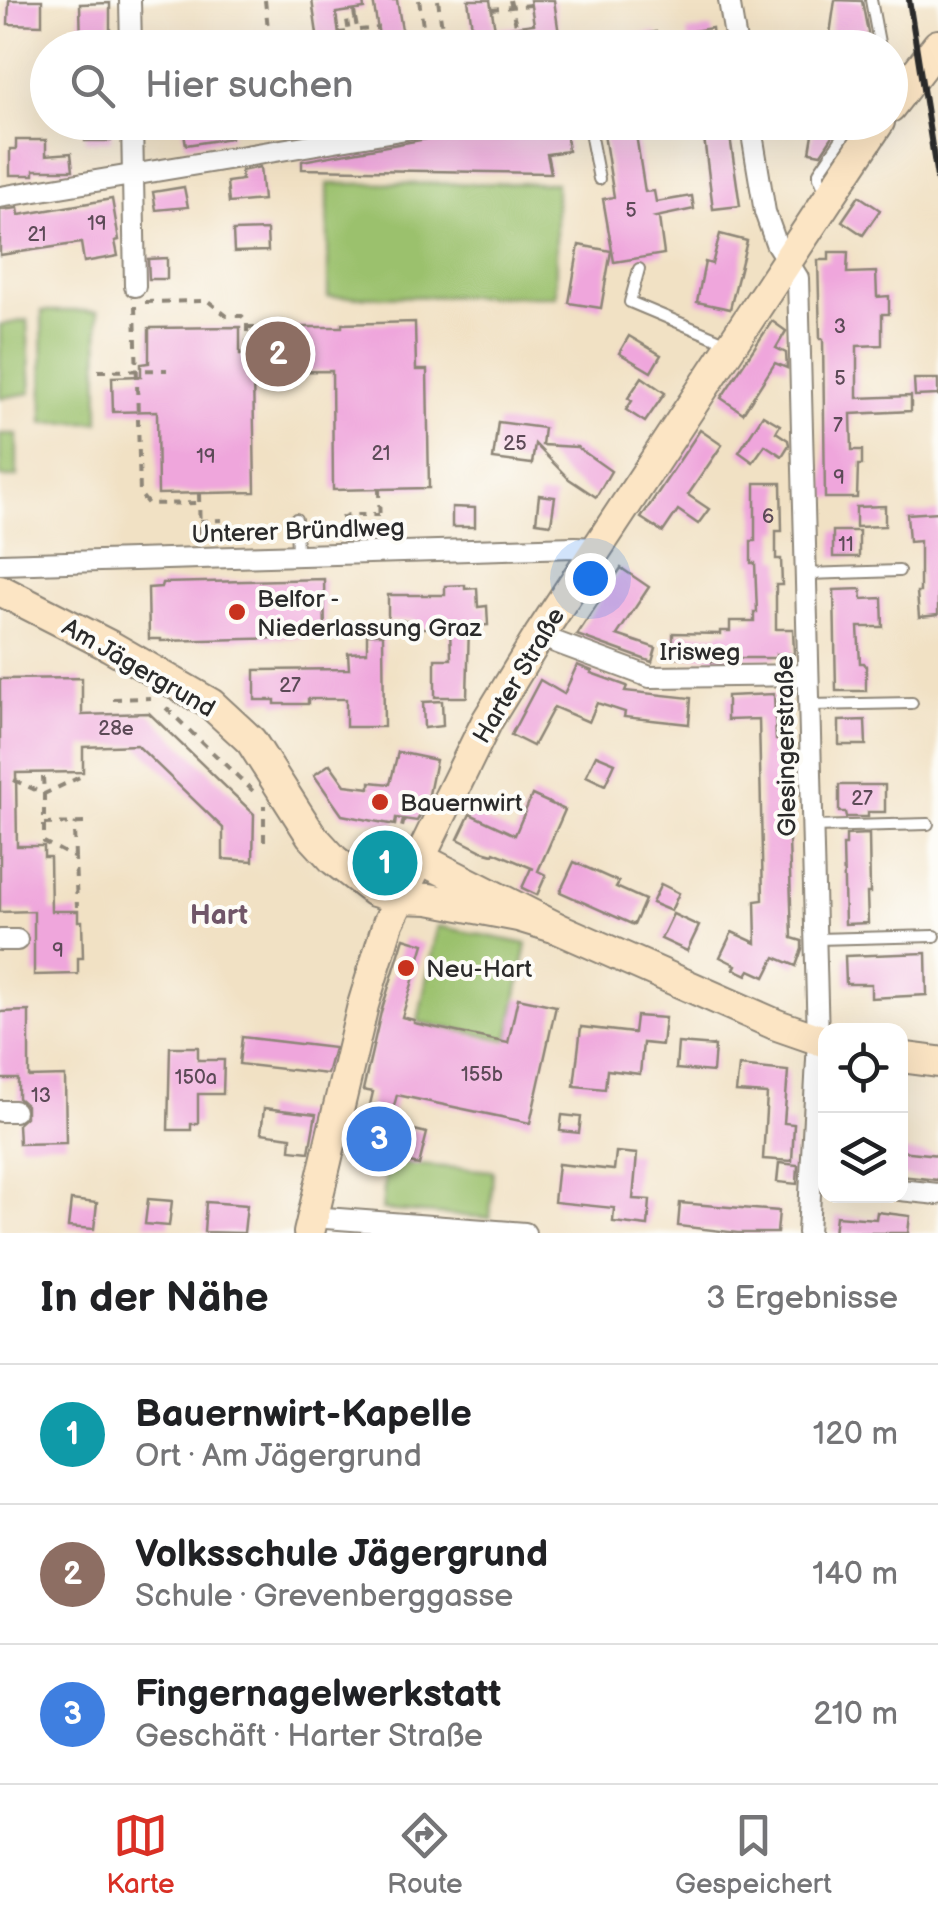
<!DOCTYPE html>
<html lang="de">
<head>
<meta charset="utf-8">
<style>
  body { margin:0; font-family:"Balsamiq Sans",sans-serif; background:#f2f2f2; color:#202124 }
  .controls { position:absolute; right:30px; bottom:30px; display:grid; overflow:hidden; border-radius:20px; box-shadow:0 10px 40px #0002 }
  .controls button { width:90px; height:90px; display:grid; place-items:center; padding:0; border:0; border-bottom:2px solid #e0e0e0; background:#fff; color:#202124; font:50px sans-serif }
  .you { position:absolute; left:590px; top:578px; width:35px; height:35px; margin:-25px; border:8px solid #fff; border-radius:50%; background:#1a73e8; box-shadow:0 0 0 15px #1a73e833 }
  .badge { display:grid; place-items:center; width:65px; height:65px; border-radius:50%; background:#d93025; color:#fff; font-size:32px; font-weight:700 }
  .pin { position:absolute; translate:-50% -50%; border:5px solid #fff; box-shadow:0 2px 10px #0006 }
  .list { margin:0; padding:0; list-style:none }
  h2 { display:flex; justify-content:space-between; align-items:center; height:130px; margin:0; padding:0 40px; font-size:42px }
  h2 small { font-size:32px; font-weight:400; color:#757577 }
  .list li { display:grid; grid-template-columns:65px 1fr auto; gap:30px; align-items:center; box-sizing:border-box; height:140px; padding:0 40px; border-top:2px solid #e0e0e0 }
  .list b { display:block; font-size:38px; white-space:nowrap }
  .list p { margin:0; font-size:32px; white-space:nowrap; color:#757577 }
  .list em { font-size:32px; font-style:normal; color:#757577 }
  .icon { flex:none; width:55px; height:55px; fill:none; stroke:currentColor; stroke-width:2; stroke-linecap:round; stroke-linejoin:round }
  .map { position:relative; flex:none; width:938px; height:1233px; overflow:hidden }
  .search { position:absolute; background:#fff; box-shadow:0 10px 40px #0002; left:30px; right:30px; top:30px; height:110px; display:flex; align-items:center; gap:25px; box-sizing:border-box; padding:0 35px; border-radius:55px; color:#757577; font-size:38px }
  .sheet { height:550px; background:#fff }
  nav { display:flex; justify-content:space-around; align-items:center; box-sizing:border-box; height:140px; border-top:2px solid #e0e0e0; background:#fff; font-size:28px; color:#757577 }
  nav a { display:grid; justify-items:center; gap:5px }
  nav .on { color:#d93025 }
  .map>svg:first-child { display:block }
  .green { fill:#9bc16d; stroke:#63764c; stroke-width:2.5 }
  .building { fill:#efa6dc }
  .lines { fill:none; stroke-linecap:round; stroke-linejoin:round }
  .lane-casing { stroke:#8e8678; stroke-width:14 }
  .street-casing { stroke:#8e8678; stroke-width:24 }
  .secondary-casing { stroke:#8e8678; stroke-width:34 }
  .path { stroke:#8e8678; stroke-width:4; stroke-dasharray:8 8; stroke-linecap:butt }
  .lane { stroke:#fff; stroke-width:10 }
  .street { stroke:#fff; stroke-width:20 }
  .secondary { stroke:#fce5c4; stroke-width:30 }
  .rail { stroke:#2b2b2b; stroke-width:6 }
  .poi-dot { fill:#c8321e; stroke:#fdfcf7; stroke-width:4 }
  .labels { text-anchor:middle; stroke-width:8; stroke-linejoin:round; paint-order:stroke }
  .number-label { font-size:20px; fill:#5c4a57 }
  .street-label { font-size:25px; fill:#2b2b2b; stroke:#fdfcf7 }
  .poi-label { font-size:25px; fill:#2b2b2b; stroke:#fdfcf7; text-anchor:start }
  .neighbourhood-label { font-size:28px; font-weight:bold; fill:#705669; stroke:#fdfcf7 }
</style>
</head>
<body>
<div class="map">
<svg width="938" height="1233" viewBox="0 0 938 1233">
  <rect width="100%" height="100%" fill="#fdfcf7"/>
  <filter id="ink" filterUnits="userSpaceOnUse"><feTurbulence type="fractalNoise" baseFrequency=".01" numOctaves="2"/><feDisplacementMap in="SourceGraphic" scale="20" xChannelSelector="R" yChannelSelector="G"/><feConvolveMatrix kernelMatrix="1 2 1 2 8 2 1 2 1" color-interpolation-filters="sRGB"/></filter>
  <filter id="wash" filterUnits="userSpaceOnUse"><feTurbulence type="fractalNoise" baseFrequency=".0048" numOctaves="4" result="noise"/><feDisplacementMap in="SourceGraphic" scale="40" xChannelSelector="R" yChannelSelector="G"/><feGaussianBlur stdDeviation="2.25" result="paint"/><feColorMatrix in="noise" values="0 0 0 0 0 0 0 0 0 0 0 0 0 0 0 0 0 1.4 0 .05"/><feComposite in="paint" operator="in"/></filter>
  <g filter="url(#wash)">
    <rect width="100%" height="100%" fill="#f1e1c4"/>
    <!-- green -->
    <g class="green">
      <polygon points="556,183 556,296 328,297 328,184"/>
      <polygon points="42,311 98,311 99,422 43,423"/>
      <polygon points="27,320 31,393 0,398 0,325"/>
      <rect x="0" y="434" width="17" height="43"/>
      <polygon points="437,926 527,944 508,1040 418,1022"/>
      <polygon points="387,1158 419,1165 493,1171 490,1218 382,1210"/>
    </g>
    <g id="blocks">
      <!-- building -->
      <g class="building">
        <polygon points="9,0 42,0 42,25 8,24"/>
        <polygon points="312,0 363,0 364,9 336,13 341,48 319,48"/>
        <polygon points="373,0 397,0 405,48 381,48"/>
        <polygon points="468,0 490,0 495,29 534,24 530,0 554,0 561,48 537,48 537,43 510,48 475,48"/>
        <polygon points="835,0 862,1 871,48 828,48"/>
        <polygon points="110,3 110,48 81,48 80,4"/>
        <polygon points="712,28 714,48 689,48 687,32"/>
        <polygon points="656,32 659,48 613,48 613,39"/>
        <rect x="85" y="122" width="26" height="19"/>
        <polygon points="182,122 229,122 231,138 186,145"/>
        <polygon points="522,122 564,122 568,151 547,154 551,173 302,169 302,161"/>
        <polygon points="602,122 634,122 645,192 654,191 656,202 692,196 694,209 656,217 659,218 664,254 614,262 603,199 614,197"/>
        <polygon points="702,122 728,122 740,206 713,209"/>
        <polygon points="815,122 842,122 821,154 810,152"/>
        <polygon points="16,140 46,140 46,155 71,153 73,170 34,170 34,175 10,175 10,149 16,149"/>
        <polygon points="260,167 263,200 229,203 227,182 242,180 241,171"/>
        <polygon points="184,187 188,207 156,210 153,192"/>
        <polygon points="859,196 880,210 863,235 842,221"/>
        <polygon points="112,199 119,240 115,241 118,256 84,262 81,243 0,255 0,210 18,208 19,215"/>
        <polygon points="267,230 268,251 234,252 233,231"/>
        <polygon points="720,234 747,241 730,309 697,302 705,262 712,264"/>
        <polygon points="579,245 611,251 601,308 569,303"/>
        <polygon points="829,252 848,252 847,273 876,272 877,297 889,296 889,314 882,314 882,345 857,346 857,398 911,396 911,411 851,414 852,450 862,450 862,465 858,465 857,498 825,498 823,339 820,339 818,260 829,260"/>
        <polygon points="167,258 167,279 149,279 148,259"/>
        <polygon points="772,321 786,331 776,348 786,353 787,368 775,363 743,413 721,398"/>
        <polygon points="415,322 416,370 427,370 429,488 333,490 332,371 253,372 255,492 158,494 157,411 113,412 112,377 141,376 141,364 149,363 149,328 240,327 240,354 297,354 296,327 342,327 342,324"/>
        <polygon points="629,336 661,355 651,372 619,353"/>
        <polygon points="642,377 665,393 645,422 626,410 632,401 628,398"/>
        <polygon points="914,379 938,379 938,395 915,396"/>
        <polygon points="763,415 780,425 776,432 788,440 789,445 782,456 765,445 753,462 739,452"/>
        <polygon points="498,422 544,428 542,445 577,447 611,471 596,497 569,479 535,444 532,464 493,459"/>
        <polygon points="700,430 722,445 688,495 709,509 698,524 678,510 663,532 641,518"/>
        <polygon points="755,483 781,483 782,531 776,531 776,559 781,559 782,585 776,585 776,629 793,629 794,654 776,654 776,658 731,658 731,662 712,662 712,657 673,657 673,633 720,634 720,631 730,631 730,621 754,621 754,612 757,612 755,563 751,563 751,541 755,541"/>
        <polygon points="539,495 555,497 551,524 536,522"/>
        <polygon points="885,506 885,526 856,527 856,507"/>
        <polygon points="452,507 475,508 475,527 452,527"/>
        <polygon points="938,512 938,615 919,617 917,592 920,592 920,541 909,542 907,514"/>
        <rect x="833" y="531" width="26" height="26"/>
        <polygon points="621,568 649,587 617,635 656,648 652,662 577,635"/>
        <polygon points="324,579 325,637 161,641 161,639 149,639 148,588 161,587 162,583"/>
        <polygon points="465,585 465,589 477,588 478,607 487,606 488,625 469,626 467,697 435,697 435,659 451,659 450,628 414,628 414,620 388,621 388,595 445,595 445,586"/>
        <polygon points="861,589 862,599 882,598 883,627 858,627 860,663 864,663 866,666 866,691 836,691 834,590"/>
        <polygon points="367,634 383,634 384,727 346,727 346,699 308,699 308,704 275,704 275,700 255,700 255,670 349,669 348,653 367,652"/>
        <polygon points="577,665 592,671 591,673 627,686 625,691 691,698 689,724 624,717 625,712 597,703 589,722 554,707 533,746 511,735 540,680 564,694"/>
        <polygon points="82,678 82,715 149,713 254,814 253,861 223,859 223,828 137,745 83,747 83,772 16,773 17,846 44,846 44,857 50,857 51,911 78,911 78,921 82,921 83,958 78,958 78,974 34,975 34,911 0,912 0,679"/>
        <polygon points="774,694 776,740 786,740 792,938 802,941 802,949 796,966 775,957 765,977 750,970 747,975 734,969 736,965 720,957 732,932 756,943 755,901 763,900 759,719 727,720 727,696"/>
        <polygon points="442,701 443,726 424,728 423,702"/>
        <polygon points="865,720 866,745 839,745 839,721"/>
        <polygon points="398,752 436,760 428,799 417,821 396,818 395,825 342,815 314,775 330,764 345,785 370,788 370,782 390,784"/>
        <polygon points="596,755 615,763 605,785 586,776"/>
        <polygon points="839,785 885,785 885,812 868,812 868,817 846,817 845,812 839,812"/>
        <polygon points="532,795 565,810 538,871 546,875 537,895 522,888 531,868 534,869 494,852 493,854 482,851 458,839 470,814 515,835"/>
        <polygon points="869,834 870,893 867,893 868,923 845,924 843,845 846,845 846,835"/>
        <polygon points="574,862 619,882 616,887 645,900 634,925 560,892"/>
        <polygon points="661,884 679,893 671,911 652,903"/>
        <polygon points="673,914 699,926 687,951 661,939"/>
        <polygon points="404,938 424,944 402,1017 414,1020 414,1023 508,1043 518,998 556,1006 530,1123 397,1095 389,1124 427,1133 419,1165 382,1157 379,1169 356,1164 373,1092 363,1090 381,1012"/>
        <polygon points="926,953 927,995 871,998 871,984 846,984 845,956"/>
        <polygon points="29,1011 29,1077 65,1076 66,1143 19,1144 18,1124 26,1117 26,1105 18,1098 18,1079 0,1079 0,1012"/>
        <polygon points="636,1016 665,1018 662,1045 643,1043 640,1074 607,1070 605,1089 574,1086 581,1027 634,1033"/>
        <polygon points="242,1037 334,1048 327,1074 239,1064"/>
        <polygon points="678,1043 715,1046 713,1072 676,1069"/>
        <polygon points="170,1047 198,1047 198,1060 224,1060 223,1094 198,1094 198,1124 191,1124 191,1130 168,1130"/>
        <polygon points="739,1066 788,1071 784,1123 794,1124 792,1161 763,1159 767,1094 736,1092"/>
        <polygon points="264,1108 316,1114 309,1152 290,1150 291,1137 261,1133"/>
        <polygon points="562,1115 581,1117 579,1133 560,1131"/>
        <polygon points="900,1151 938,1155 938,1180 900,1176"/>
        <polygon points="616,1152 637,1154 633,1199 650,1200 648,1226 613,1222 614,1208 554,1202 558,1164 614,1170"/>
        <polygon points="779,1163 798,1165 797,1184 777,1182"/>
        <polygon points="148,1199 172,1201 169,1226 145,1224"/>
        <polygon points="71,1200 97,1203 94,1229 68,1227"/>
        <polygon points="206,1202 247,1205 244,1233 204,1232"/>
        <polygon points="680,1203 779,1211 777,1233 738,1233 678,1226"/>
        <polygon points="877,1212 910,1216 908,1233 834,1233 836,1216 876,1219"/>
      </g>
    </g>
  </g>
  <g filter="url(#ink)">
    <use href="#blocks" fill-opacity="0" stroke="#8e8678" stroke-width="2.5"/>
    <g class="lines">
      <defs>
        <g id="lane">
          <polyline points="871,0 880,48"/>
          <polyline points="588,122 599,179"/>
          <polyline points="826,193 819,177 819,172 853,122"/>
          <polyline points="639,269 630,302 730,344"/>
          <polyline points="296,519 297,555"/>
          <polyline points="807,574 899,571"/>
          <polyline points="809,705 912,703"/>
          <polyline points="812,827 928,824"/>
          <polyline points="816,939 935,936"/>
        </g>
        <g id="street">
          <polyline points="130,0 131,48"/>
          <polyline points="729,0 737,48"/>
          <polyline points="132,122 135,286"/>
          <polyline points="750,122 765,212 776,243 798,278 818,1040 808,1233"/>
          <polyline points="0,197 448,122"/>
          <polyline points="0,564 575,547 598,548"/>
          <polyline points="539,636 650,677 808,675"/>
          <polyline points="0,940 17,940"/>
          <polyline points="0,1111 14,1111"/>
          <polyline points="900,1190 938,1194"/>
          <polyline points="312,1217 525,1233"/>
        </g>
        <g id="secondary">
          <polyline points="890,107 938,45"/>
          <polyline points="0,590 110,646 211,704 251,741 311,835 334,860 374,891 399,898 429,899 518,916 557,928"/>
          <polyline points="421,859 557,928 777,1025 826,1042"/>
          <polyline points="900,1057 938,1062"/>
          <polyline points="309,1233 363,1005 388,923 487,721 539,636 879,122"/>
        </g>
      </defs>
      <!-- lane casing -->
      <use href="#lane" class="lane-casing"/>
      <!-- street casing -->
      <use href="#street" class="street-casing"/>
      <!-- secondary casing -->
      <use href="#secondary" class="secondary-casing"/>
      <!-- path -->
      <g class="path">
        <polyline points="265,0 270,48"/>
        <polyline points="419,0 425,38"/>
        <polyline points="438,0 443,35"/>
        <polyline points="510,0 516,25"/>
        <polyline points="491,9 531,5"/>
        <polyline points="354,11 355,18 347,20 351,45 360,44 361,48"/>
        <polyline points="355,18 360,42"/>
        <polyline points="359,30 379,28"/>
        <polyline points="338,33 349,32"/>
        <polyline points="404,42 473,31"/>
        <polyline points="517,46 517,48"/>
        <polyline points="453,48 465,32"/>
        <polyline points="145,302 208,301 227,316 242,316 247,322 247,362"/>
        <polyline points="135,306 140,494 148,504 199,503"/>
        <polyline points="247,327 293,327 293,351"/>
        <polyline points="98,371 167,370"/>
        <polyline points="379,489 380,533"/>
        <polyline points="199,494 200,539"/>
        <polyline points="341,518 348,515 379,515"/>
        <polyline points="200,521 222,520"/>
        <polyline points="113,699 150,698"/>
        <polyline points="166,708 253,791"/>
        <polyline points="43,777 44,794 84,775"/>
        <polyline points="14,780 44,794 44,842 75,858 77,907"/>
        <polyline points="404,819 401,831 404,833"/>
        <polyline points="44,824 86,823"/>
        <polyline points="264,841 264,805"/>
        <polyline points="75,857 74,829 76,823"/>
      </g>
      <!-- lane -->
      <use href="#lane" class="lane"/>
      <!-- street -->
      <use href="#street" class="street"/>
      <!-- secondary -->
      <use href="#secondary" class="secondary"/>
      <!-- rail -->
      <polyline class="rail" points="909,0 938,184"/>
    </g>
  </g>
  <!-- markers -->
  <g class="poi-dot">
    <circle cx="237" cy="612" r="10"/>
    <circle cx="380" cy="802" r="10"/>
    <circle cx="406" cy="968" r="10"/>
  </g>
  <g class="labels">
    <!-- number labels -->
    <g class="number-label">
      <text x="631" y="217">5</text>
      <text x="97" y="230">19</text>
      <text x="37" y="241">21</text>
      <text x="840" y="333">3</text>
      <text x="840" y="385">5</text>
      <text x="838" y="432">7</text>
      <text x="515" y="450">25</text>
      <text x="381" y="460">21</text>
      <text x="206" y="463">19</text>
      <text x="839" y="484">9</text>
      <text x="768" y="523">6</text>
      <text x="846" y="551">11</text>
      <text x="290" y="692">27</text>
      <text x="116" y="735">28e</text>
      <text x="862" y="805">27</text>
      <text x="58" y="957">9</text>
      <text x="482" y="1081">155b</text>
      <text x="196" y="1084">150a</text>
      <text x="41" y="1102">13</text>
    </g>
    <!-- street labels -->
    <g class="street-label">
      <text transform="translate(298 530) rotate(-2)" y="9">Unterer Bründlweg</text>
      <text x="700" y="660">Irisweg</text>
      <text transform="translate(139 667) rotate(30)" y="9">Am Jägergrund</text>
      <text transform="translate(518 675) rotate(-59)" y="9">Harter Straße</text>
      <text transform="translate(785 746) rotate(-91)" y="9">Glesingerstraße</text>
    </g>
    <!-- poi labels -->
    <g class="poi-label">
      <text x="257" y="607">Belfor -<tspan x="257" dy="29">Niederlassung Graz</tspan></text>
      <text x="400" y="811">Bauernwirt</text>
      <text x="426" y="977">Neu-Hart</text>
    </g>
    <!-- neighbourhood labels -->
    <g class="neighbourhood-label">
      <text x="219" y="924">Hart</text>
    </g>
  </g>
</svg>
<div class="controls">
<button><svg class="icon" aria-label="locate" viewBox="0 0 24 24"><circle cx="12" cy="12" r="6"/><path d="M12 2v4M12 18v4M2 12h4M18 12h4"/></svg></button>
<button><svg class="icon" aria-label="layers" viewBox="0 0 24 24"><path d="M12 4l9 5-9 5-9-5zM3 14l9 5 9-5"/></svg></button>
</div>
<div class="you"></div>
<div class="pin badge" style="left:385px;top:863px;background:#0f9aa8">1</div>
<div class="pin badge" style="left:278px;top:354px;background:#8d6e63">2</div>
<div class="pin badge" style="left:379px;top:1139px;background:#3f7fe0">3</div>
<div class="search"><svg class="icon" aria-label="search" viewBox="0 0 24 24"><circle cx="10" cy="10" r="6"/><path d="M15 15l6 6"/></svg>Hier suchen</div>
</div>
<section class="sheet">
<h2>In der Nähe<small>3 Ergebnisse</small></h2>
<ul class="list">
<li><span class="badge" style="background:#0f9aa8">1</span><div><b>Bauernwirt-Kapelle</b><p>Ort · Am Jägergrund</p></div><em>120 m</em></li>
<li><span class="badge" style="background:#8d6e63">2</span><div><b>Volksschule Jägergrund</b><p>Schule · Grevenberggasse</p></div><em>140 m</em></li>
<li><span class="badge" style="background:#3f7fe0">3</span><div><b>Fingernagelwerkstatt</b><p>Geschäft · Harter Straße</p></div><em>210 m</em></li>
</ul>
</section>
<nav>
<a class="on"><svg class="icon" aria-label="map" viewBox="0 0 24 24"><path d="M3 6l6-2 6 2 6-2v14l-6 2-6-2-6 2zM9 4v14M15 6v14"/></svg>Karte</a>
<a><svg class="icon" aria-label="directions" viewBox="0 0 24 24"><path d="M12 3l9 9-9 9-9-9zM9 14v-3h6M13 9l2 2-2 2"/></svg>Route</a>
<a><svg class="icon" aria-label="saved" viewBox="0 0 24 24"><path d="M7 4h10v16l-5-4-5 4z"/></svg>Gespeichert</a>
</nav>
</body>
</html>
